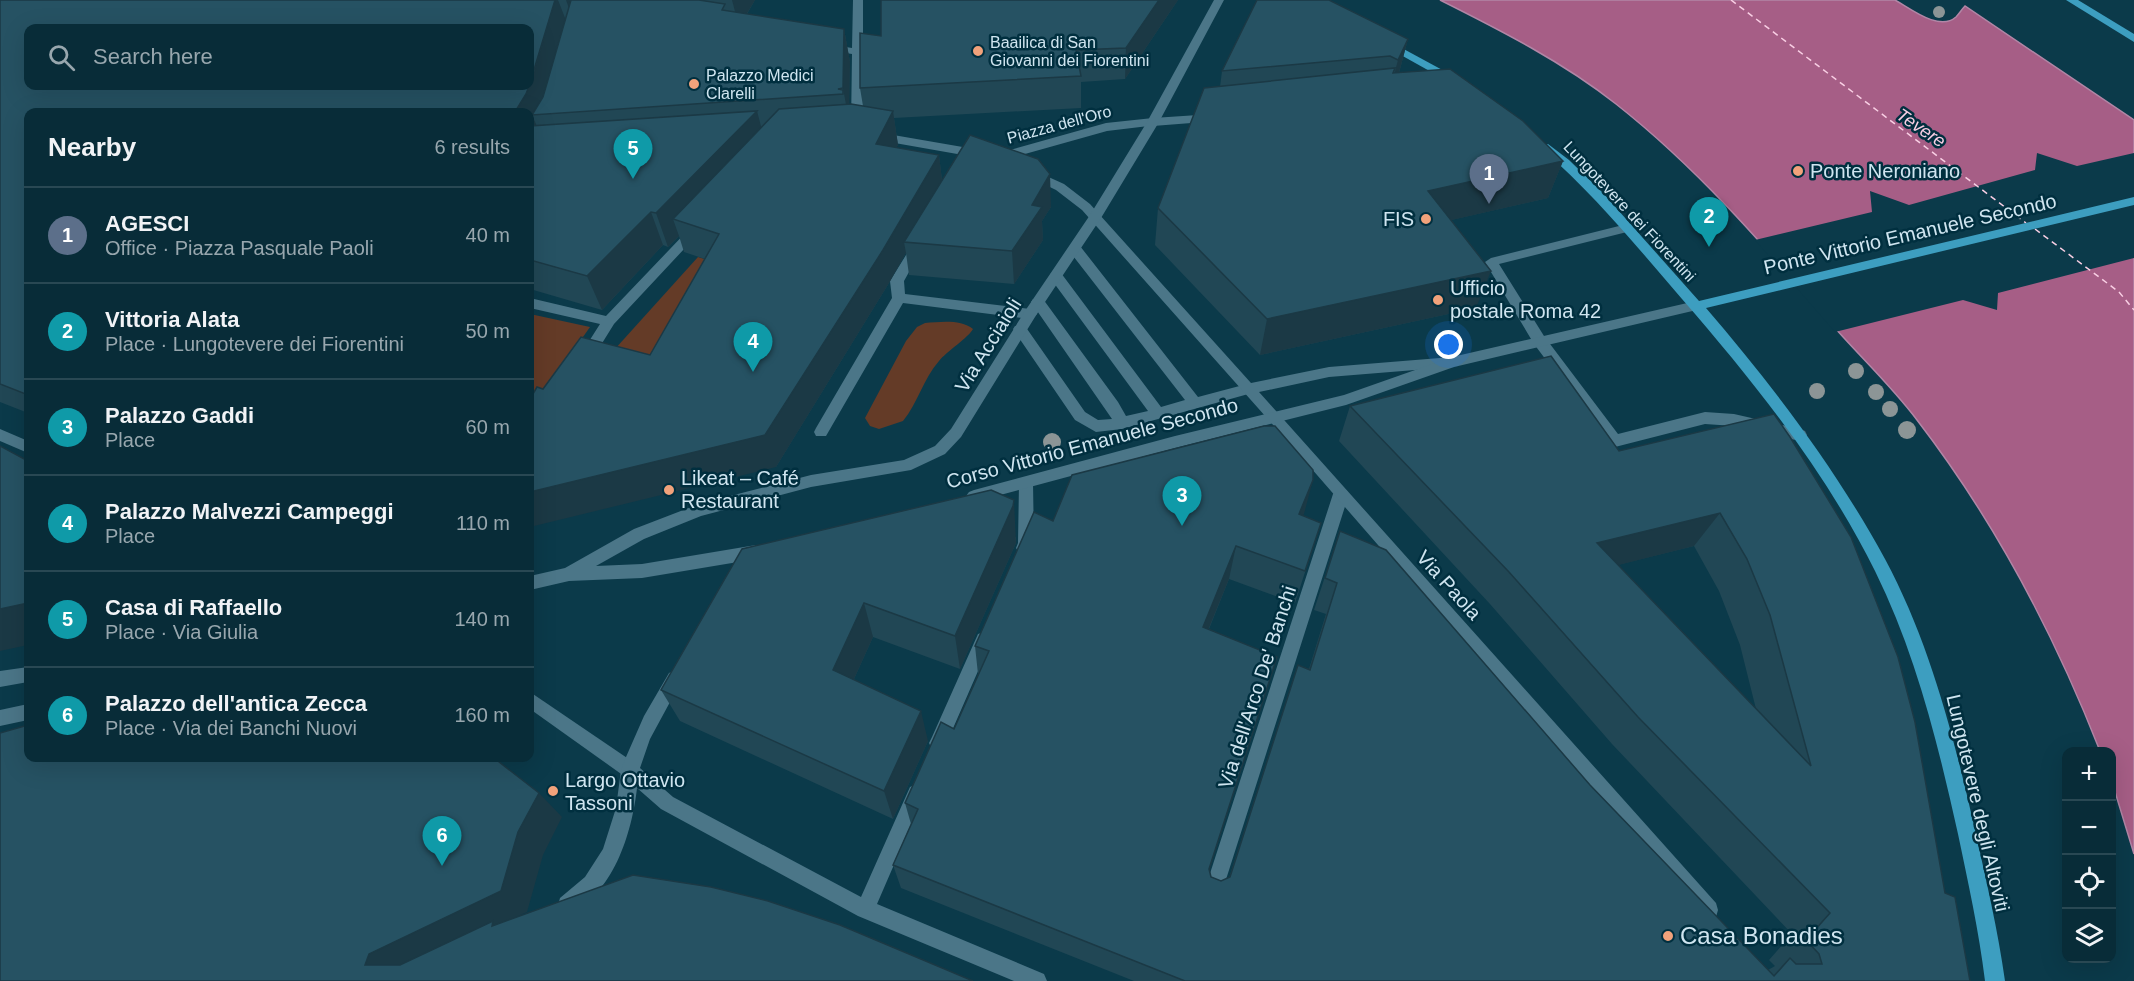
<!DOCTYPE html>
<html lang="en">
<head>
<meta charset="utf-8">
<style>
  body { margin:0; font-family:Arial,sans-serif; background:#163843; color:#f1f3f6 }
  .controls { position:absolute; right:18px; bottom:18px; display:grid; overflow:hidden; border-radius:12px; box-shadow:0 6px 24px #0002 }
  .controls button { width:54px; height:54px; display:grid; place-items:center; padding:0; border:0; border-bottom:2px solid #294853; background:#082c38; color:#f1f3f6; font:30px sans-serif }
  .you { position:absolute; left:1449px; top:345px; width:21px; height:21px; margin:-15px; border:4px solid #fff; border-radius:50%; background:#1a73e8; box-shadow:0 0 0 9px #1a73e833 }
  .badge { display:grid; place-items:center; width:39px; height:39px; border-radius:50%; background:#ea580c; color:#fff; font-size:20px; font-weight:700 }
  .pin { position:absolute; translate:-50% -50px; filter:drop-shadow(0 2px 3px #0008) }
  .pin::after { content:''; position:absolute; top:32px; width:21px; height:18px; background:inherit; clip-path:polygon(0 0,100% 0,50% 100%) }
  .list { margin:0; padding:0; list-style:none }
  h2 { display:flex; justify-content:space-between; align-items:center; height:78px; margin:0; padding:0 24px; font-size:26px }
  h2 small { font-size:20px; font-weight:400; color:#98a7ae }
  .list li { display:grid; grid-template-columns:39px 1fr auto; gap:18px; align-items:center; box-sizing:border-box; height:96px; padding:0 24px; border-top:2px solid #294853 }
  .list b { display:block; font-size:22px; white-space:nowrap }
  .list p { margin:0; font-size:20px; white-space:nowrap; color:#98a7ae }
  .list em { font-size:20px; font-style:normal; color:#98a7ae }
  .icon { flex:none; width:33px; height:33px; fill:none; stroke:currentColor; stroke-width:2; stroke-linecap:round; stroke-linejoin:round }
  .map { position:relative; flex:none; width:2134px; height:981px; overflow:hidden }
  .search { position:absolute; background:#082c38; box-shadow:0 6px 24px #0002; left:24px; top:24px; width:510px; height:66px; display:flex; align-items:center; gap:15px; box-sizing:border-box; padding:0 21px; border-radius:12px; color:#98a7ae; font-size:22px }
  .panel { position:absolute; background:#082c38; box-shadow:0 6px 24px #0002; left:24px; top:108px; width:510px; height:654px; border-radius:12px }
  .map>svg:first-child { display:block }
  .green { fill:#643b27 }
  .water { fill:#a65e86; stroke:#b286a6; stroke-width:1.5 }
  .pier { fill:#0b3a4a }
  .lines { fill:none; stroke-linecap:round; stroke-linejoin:round }
  .ferry { stroke:#f9cfe4; stroke-width:1.5; stroke-dasharray:6 4.5; stroke-linecap:butt }
  .lane { fill:#4b7688; fill-rule:evenodd }
  .street { fill:#4b7688; fill-rule:evenodd }
  .secondary { fill:#4b7688; fill-rule:evenodd }
  .primary { fill:#3d9ec0; fill-rule:evenodd }
  .tree { fill:#8c9596 }
  .wall { fill:#214755; fill-rule:evenodd }
  .shaded-wall { fill:#1b3945 }
  .building { fill:#265263; stroke:#1b3945; stroke-width:1.5; fill-rule:evenodd }
  .poi-dot { fill:#f1a27b; stroke:#002f3f; stroke-width:2 }
  .labels { text-anchor:middle; stroke-width:5; stroke-linejoin:round; paint-order:stroke }
  .far-poi-label { font-size:16px; fill:#cfe5f0; stroke:#002f3f; text-anchor:start }
  .far-street-label { font-size:16px; fill:#cfe5f0; stroke:#002f3f }
  .far-water-label { font-size:18px; font-style:italic; fill:#f9cfe4; stroke:#002f3f }
  .poi-label { font-size:20px; fill:#cfe5f0; stroke:#002f3f; text-anchor:start }
  .street-label { font-size:20px; fill:#cfe5f0; stroke:#002f3f }
  .near-poi-label { font-size:24px; fill:#cfe5f0; stroke:#002f3f; text-anchor:start }
</style>
</head>
<body>
<div class="map">
<svg width="2134" height="981" viewBox="0 0 2134 981">
  <rect width="100%" height="100%" fill="#0b3a4a"/>
  <!-- green -->
  <g class="green">
    <polygon points="698,257 748,273 664,387 596,370"/>
    <polygon points="530,314 590,327 530,412"/>
    <path d="M925,323C940,322 961,319 973,329C969,337 946,352 939,361C923,379 918,403 903,421L879,429L870,426L865,418L906,341L917,327Z"/>
  </g>
  <!-- water -->
  <path class="water" d="M1440,0H1895C1910,8 1939,32 1956,17C1959,14 1962,9 1965,6L2134,120V854L2112,782V752L2100,751C2054,634 1994,520 1917,420C1890,384 1857,354 1828,320C1762,243 1696,167 1616,104C1563,62 1500,30 1440,0Z"/>
  <!-- pier -->
  <polygon class="pier" points="2037,153 2077,166 2134,153 2134,258 1998,293 1997,310 1963,300 1835,332 1755,240 1872,212 1870,191 1909,205 2035,170"/>
  <g class="lines">
    <!-- ferry -->
    <g class="ferry">
      <polyline points="1731,0 2026,223"/>
      <polyline points="2035,229 2119,292 2134,310"/>
    </g>
    <!-- lane -->
    <g class="lane">
      <polygon points="1213,114 1219,118 1217,121 1153,126 1147,122 1153,118"/>
      <polygon points="695,226 699,227 701,230 699,233 614,324 591,361 581,361 579,357 600,324 530,308 530,298 606,316 691,227"/>
      <polygon points="918,241 924,245 904,281 905,294 1030,309 1037,314 1030,319 903,303 826,436 816,436 814,432 816,428 892,298 890,281 914,242"/>
      <polygon points="1075,245 1080,246 1198,397 1247,384 1252,385 1254,389 1252,393 1122,429 1096,432 1075,420 1015,332 1013,329 1015,326 1025,326 1085,412 1098,420 1112,419 1033,305 1031,302 1033,299 1043,299 1118,402 1126,416 1148,411 1051,279 1050,276 1051,273 1061,273 1161,407 1185,400 1070,252 1069,249 1070,246"/>
      <polygon points="1341,488 1346,490 1349,494 1222,892 1220,899 1213,901 1206,899 1204,892 1333,494 1336,490"/>
      <polygon points="28,667 28,682 0,687 0,671"/>
      <polygon points="530,692 636,764 639,770 636,776 630,778 624,776 530,709"/>
    </g>
    <!-- street -->
    <g class="street">
      <polygon points="853,0 863,0 863,126 857,130 851,126 852,54 827,50 822,47 827,44 852,48"/>
      <polygon points="1153,118 1157,119 1157,125 1107,131 1000,161 994,157 996,154 1106,123"/>
      <polygon points="876,132 980,150 986,154 980,158 872,139 870,136"/>
      <polygon points="1033,170 1064,184 1090,204 1251,383 1329,367 1452,357 1457,358 1459,362 1452,367 1329,377 1259,392 1716,903 1718,910 1716,917 1709,919 1702,917 1297,452 1082,210 1056,190 1029,177 1027,174"/>
      <polygon points="1627,224 1633,228 1631,231 1499,264 1544,336 1618,434 1705,412 1734,414 1800,429 1805,431 1807,435 1805,439 1800,441 1734,426 1705,424 1615,447 1610,445 1534,344 1485,262 1491,258"/>
      <polygon points="0,429 28,441 28,453 0,441"/>
      <polygon points="1026,477 1031,479 1033,483 1034,543 1029,553 1024,555 1019,553 1016,548 1018,543 1019,483 1021,479"/>
      <polygon points="984,632 990,634 992,639 944,749 938,751 932,749 929,743 932,737 978,634"/>
      <path d="M675,670L681,673L683,678L650,739L640,768L673,797L861,897L910,787L916,784L922,787L925,793L877,904L1044,974L1047,981H1014L858,916L661,809L637,788C632,833 613,896 567,914L560,912L558,905L560,898L585,877L603,849L616,808L621,770L626,757L644,716L669,673Z"/>
    </g>
    <!-- secondary -->
    <g class="secondary">
      <polygon points="1214,0 1224,0 1159,122 1101,218 1035,317 961,437 945,454 911,470 811,487 701,516 644,539 596,566 642,564 756,545 762,547 764,552 762,557 756,559 642,578 569,581 530,590 530,576 565,568 634,529 699,504 811,475 904,460 935,446 951,429 1025,311 1090,215 1147,122"/>
      <polygon points="1696,301 1701,303 1703,306 1701,309 1454,367 1346,405 1175,448 974,502 969,500 966,496 969,492 974,490 1175,436 1344,395 1452,357"/>
      <polygon points="28,704 28,720 0,726 0,710"/>
    </g>
    <!-- primary -->
    <g class="primary">
      <polygon points="2066,0 2078,0 2134,34 2134,42"/>
      <polygon points="1387,40 1459,79 1461,81 1455,84 1451,83 1383,45 1383,41"/>
      <path d="M1548,144L1569,160L1602,192L1699,301L2134,197V205L1706,308C1773,386 1836,469 1885,559C1930,643 1954,737 1975,830C1986,880 1998,930 2005,981H1985C1979,931 1968,882 1958,834C1938,744 1916,654 1875,571C1826,472 1755,383 1682,299C1638,248 1595,195 1544,151V145Z"/>
    </g>
  </g>
  <!-- trees -->
  <g class="tree">
    <circle cx="1939" cy="12" r="6"/>
    <circle cx="1856" cy="371" r="8"/>
    <circle cx="1817" cy="391" r="8"/>
    <circle cx="1876" cy="392" r="8"/>
    <circle cx="1890" cy="409" r="8"/>
    <circle cx="1907" cy="430" r="9"/>
    <circle cx="1052" cy="442" r="9"/>
  </g>
  <!-- wall -->
  <g class="wall">
    <path d="M0,0H755L747,14L844,29L850,62L849,104L863,106L860,88L881,36V0H1178L1125,79L1081,82V108L894,118L898,145L896,148L939,155L942,180L1051,207L1042,221L1043,240L1014,284L909,275L906,253L889,283L776,467L543,389L650,355L705,259L684,252L679,236L668,247L663,245L602,310L530,289V112H28V413L0,402ZM28,28L530,86H28Z"/>
    <polygon points="1408,39 1399,73 1563,161 1548,198 1451,220 1476,308 1260,355 1155,245 1158,208 1220,87 1222,71"/>
    <path d="M1350,406L1619,451L1774,414L1945,893L1970,981H1134L901,888L893,865L911,824L905,803L954,729L978,674L975,646L1053,521L1303,516L1321,523L1295,603L1229,579L1209,629V869L1211,877L1221,881L1229,878L1298,665L1309,669L1326,614L1314,610L1340,531L1590,785L1768,970L1775,966L1769,960L1792,934L1612,744L1490,604L1339,441ZM1694,546L1719,591L1740,645L1756,709L1617,565Z"/>
    <polygon points="1016,537 1016,543 960,669 873,637 854,679 928,741 893,819 680,721 661,690"/>
  </g>
  <!-- shaded-wall -->
  <g class="shaded-wall">
    <polygon points="555,0 558,0 569,28 545,114 532,115 539,131 530,147 530,112 515,112 530,86"/>
    <polygon points="566,0 579,0 572,17"/>
    <polygon points="732,0 755,0 739,27"/>
    <polygon points="1159,0 1178,0 1125,79 1126,48"/>
    <polygon points="844,29 850,62 849,121 843,88"/>
    <polygon points="1408,39 1397,80 1387,101 1398,60"/>
    <polygon points="757,111 766,145 673,219 679,236 668,247 656,213"/>
    <polygon points="893,111 898,145 881,178 876,144"/>
    <polygon points="939,155 943,189 904,242 906,253 889,283 776,467 530,527 530,492"/>
    <polygon points="1563,161 1548,198 1417,228 1428,191"/>
    <polygon points="1050,174 1051,207 1042,221 1043,240 1014,284 1012,251 1032,205"/>
    <polygon points="651,212 663,245 602,310 587,276"/>
    <polygon points="1491,271 1476,308 1260,355 1267,319"/>
    <polygon points="1313,480 1304,514 1290,547 1299,514"/>
    <polygon points="1014,500 1016,543 960,669 955,636"/>
    <polygon points="1720,513 1694,546 1575,576 1597,543"/>
    <polygon points="1236,546 1229,579 1197,657 1203,627"/>
    <polygon points="28,603 28,645 0,651 0,609"/>
    <polygon points="864,603 873,637 844,701 833,670"/>
    <polygon points="921,711 928,741 893,819 884,791"/>
    <polygon points="539,793 562,817 543,855 527,912 402,972 365,965 369,954 518,832"/>
  </g>
  <!-- building -->
  <g class="building">
    <polygon points="0,0 555,0 530,83 530,28 28,28 28,86 529,86 526,94 515,112 28,112 28,395 0,384"/>
    <polygon points="571,0 699,0 725,4 722,10 844,29 843,88 838,89 843,90 843,94 532,115 543,97"/>
    <polygon points="881,0 1159,0 1126,48 1076,50 1081,76 860,88 860,33 881,36"/>
    <polygon points="1257,0 1329,0 1408,39 1398,60 1390,56 1222,71"/>
    <polygon points="1395,68 1393,73 1450,69 1523,121 1563,161 1428,191 1491,271 1267,319 1158,208 1204,88"/>
    <polygon points="851,104 893,111 876,144 939,155 883,250 765,435 530,492 530,399 537,387 543,389 581,337 650,355 719,234 673,219 779,109"/>
    <polygon points="757,111 656,213 651,212 587,276 530,260 530,126"/>
    <polygon points="970,135 1038,159 1050,174 1032,205 1042,207 1012,251 904,242"/>
    <path d="M1551,356L1619,451L1774,414L1790,437L1851,537L1898,657L1915,722L1945,893L1955,897L1970,981H1185L893,865L918,809L905,803L941,722L954,729L989,651L975,646L1034,512L1053,521L1072,475L1264,426H1275L1313,470V480L1299,514L1321,523L1305,571L1236,546L1203,627L1277,657L1209,869L1211,877L1221,881L1230,877L1298,665L1310,670L1337,583L1325,578L1340,531L1386,550L1590,785L1774,976L1790,958L1796,964H1822L1819,954L1806,940L1830,913L1638,717L1509,572L1350,406ZM1720,513L1747,559L1770,615L1811,766L1597,543Z"/>
    <polygon points="0,446 28,461 28,603 0,609"/>
    <polygon points="991,490 1014,500 1013,506 955,636 864,603 833,670 921,711 884,791 661,690 742,549"/>
    <polygon points="28,725 28,758 494,758 539,793 518,832 501,891 369,954 365,965 400,965 493,921 492,926 633,875 711,887 768,901 840,925 973,981 0,981 0,733"/>
  </g>
  <!-- markers -->
  <g class="poi-dot">
    <circle cx="978" cy="51" r="6"/>
    <circle cx="694" cy="84" r="6"/>
    <circle cx="1798" cy="171" r="6"/>
    <circle cx="1426" cy="219" r="6"/>
    <circle cx="1438" cy="300" r="6"/>
    <circle cx="669" cy="490" r="6"/>
    <circle cx="553" cy="791" r="6"/>
    <circle cx="1668" cy="936" r="6"/>
  </g>
  <g class="labels">
    <!-- far-poi labels -->
    <g class="far-poi-label">
      <text x="990" y="48">Baailica di San<tspan x="990" dy="18">Giovanni dei Fiorentini</tspan></text>
      <text x="706" y="81">Palazzo Medici<tspan x="706" dy="18">Clarelli</tspan></text>
    </g>
    <!-- far-street labels -->
    <g class="far-street-label">
      <text transform="translate(1059 124) rotate(-15)" y="6">Piazza dell'Oro</text>
      <text transform="translate(1630 211) rotate(47)" y="6">Lungotevere dei Fiorentini</text>
    </g>
    <!-- far-water labels -->
    <g class="far-water-label">
      <text transform="translate(1921 128) rotate(34)" y="6">Tevere</text>
    </g>
    <!-- poi labels -->
    <g class="poi-label">
      <text x="1810" y="178">Ponte Neroniano</text>
      <text x="1414" y="226" text-anchor="end">FIS</text>
      <text x="1450" y="295">Ufficio<tspan x="1450" dy="23">postale Roma 42</tspan></text>
      <text x="681" y="485">Likeat – Café<tspan x="681" dy="23">Restaurant</tspan></text>
      <text x="565" y="787">Largo Ottavio<tspan x="565" dy="23">Tassoni</tspan></text>
    </g>
    <!-- street labels -->
    <g class="street-label">
      <text transform="translate(1910 234) rotate(-13)" y="7">Ponte Vittorio Emanuele Secondo</text>
      <text transform="translate(988 345) rotate(-58)" y="7">Via Acciaioli</text>
      <text transform="translate(1092 443) rotate(-15)" y="7">Corso Vittorio Emanuele Secondo</text>
      <text transform="translate(1449 585) rotate(48)" y="7">Via Paola</text>
      <text transform="translate(1257 687) rotate(-72)" y="7">Via dell'Arco De' Banchi</text>
      <text transform="translate(1978 803) rotate(77)" y="7">Lungotevere degli Altoviti</text>
    </g>
    <!-- near-poi labels -->
    <g class="near-poi-label">
      <text x="1680" y="944">Casa Bonadies</text>
    </g>
  </g>
</svg>
<div class="controls">
<button>+</button>
<button>−</button>
<button><svg class="icon" aria-label="locate" viewBox="0 0 24 24"><circle cx="12" cy="12" r="6"/><path d="M12 2v4M12 18v4M2 12h4M18 12h4"/></svg></button>
<button><svg class="icon" aria-label="layers" viewBox="0 0 24 24"><path d="M12 4l9 5-9 5-9-5zM3 14l9 5 9-5"/></svg></button>
</div>
<div class="you"></div>
<div class="pin badge" style="left:1489px;top:204px;background:#5c6f8a">1</div>
<div class="pin badge" style="left:1709px;top:247px;background:#0f9aa8">2</div>
<div class="pin badge" style="left:1182px;top:526px;background:#0f9aa8">3</div>
<div class="pin badge" style="left:753px;top:372px;background:#0f9aa8">4</div>
<div class="pin badge" style="left:633px;top:179px;background:#0f9aa8">5</div>
<div class="pin badge" style="left:442px;top:866px;background:#0f9aa8">6</div>
<div class="search"><svg class="icon" aria-label="search" viewBox="0 0 24 24"><circle cx="10" cy="10" r="6"/><path d="M15 15l6 6"/></svg>Search here</div>
<section class="panel">
<h2>Nearby<small>6 results</small></h2>
<ul class="list">
<li><span class="badge" style="background:#5c6f8a">1</span><div><b>AGESCI</b><p>Office · Piazza Pasquale Paoli</p></div><em>40 m</em></li>
<li><span class="badge" style="background:#0f9aa8">2</span><div><b>Vittoria Alata</b><p>Place · Lungotevere dei Fiorentini</p></div><em>50 m</em></li>
<li><span class="badge" style="background:#0f9aa8">3</span><div><b>Palazzo Gaddi</b><p>Place</p></div><em>60 m</em></li>
<li><span class="badge" style="background:#0f9aa8">4</span><div><b>Palazzo Malvezzi Campeggi</b><p>Place</p></div><em>110 m</em></li>
<li><span class="badge" style="background:#0f9aa8">5</span><div><b>Casa di Raffaello</b><p>Place · Via Giulia</p></div><em>140 m</em></li>
<li><span class="badge" style="background:#0f9aa8">6</span><div><b>Palazzo dell'antica Zecca</b><p>Place · Via dei Banchi Nuovi</p></div><em>160 m</em></li>
</ul>
</section>
</div>
</body>
</html>
